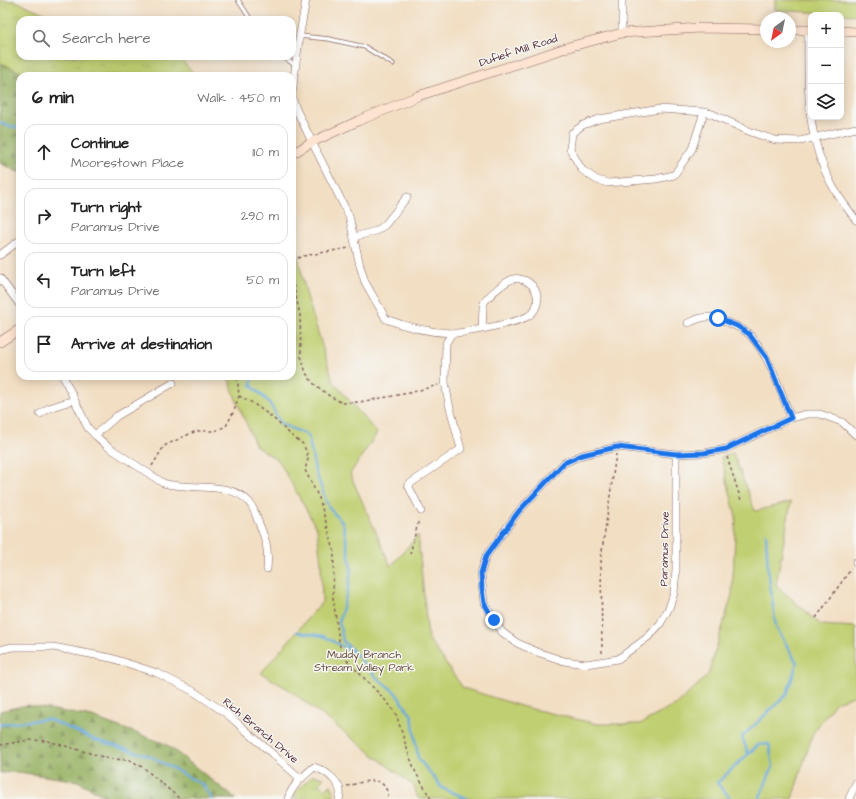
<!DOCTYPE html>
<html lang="en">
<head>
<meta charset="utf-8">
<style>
  body { margin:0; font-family:"Architects Daughter",sans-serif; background:#f6f6f6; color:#222 }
  .controls { position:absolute; right:12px; top:12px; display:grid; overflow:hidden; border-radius:8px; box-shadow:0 2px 10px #0003 }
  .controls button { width:36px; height:36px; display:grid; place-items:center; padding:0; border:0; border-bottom:1px solid #e0e0e0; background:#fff; color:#222; font:20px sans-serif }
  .compass { position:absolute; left:760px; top:12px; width:36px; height:36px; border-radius:50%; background:#fff; box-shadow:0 2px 10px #0003; rotate:213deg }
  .stop { position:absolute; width:12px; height:12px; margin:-9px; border:3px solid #1a73e8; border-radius:50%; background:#fff }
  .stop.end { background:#1a73e8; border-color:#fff; box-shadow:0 1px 4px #0008 }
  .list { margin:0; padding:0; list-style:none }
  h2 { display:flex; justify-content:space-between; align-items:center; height:52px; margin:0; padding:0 16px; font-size:17px }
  h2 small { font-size:13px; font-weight:400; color:#767676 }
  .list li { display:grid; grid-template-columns:26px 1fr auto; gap:12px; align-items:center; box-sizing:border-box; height:56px; margin:0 8px 8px; padding:0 8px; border:1px solid #e0e0e0; border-radius:12px }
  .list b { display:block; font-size:15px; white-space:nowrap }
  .list p { margin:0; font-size:13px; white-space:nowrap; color:#767676 }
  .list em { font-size:13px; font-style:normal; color:#767676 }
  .icon { flex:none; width:22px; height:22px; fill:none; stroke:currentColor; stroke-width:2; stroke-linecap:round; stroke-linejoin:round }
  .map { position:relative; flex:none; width:856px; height:799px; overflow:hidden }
  .search { position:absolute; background:#fff; box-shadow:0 2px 10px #0003; left:16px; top:16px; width:280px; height:44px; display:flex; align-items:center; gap:10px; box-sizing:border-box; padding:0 14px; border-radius:12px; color:#767676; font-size:15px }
  .panel { position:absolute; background:#fff; box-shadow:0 2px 10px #0003; left:16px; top:72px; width:280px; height:308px; border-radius:12px }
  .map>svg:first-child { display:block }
  .grass { fill:url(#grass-tufts); stroke:#85774e }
  .forest { fill:url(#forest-firs); stroke:#716847 }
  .park { fill:#c0cf71; stroke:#85774e }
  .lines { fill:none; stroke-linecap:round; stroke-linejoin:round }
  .stream { stroke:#66a8da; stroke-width:2.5 }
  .lane-casing { stroke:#856260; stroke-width:5 }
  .street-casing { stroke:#856260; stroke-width:8 }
  .secondary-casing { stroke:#856260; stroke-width:10 }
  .path { stroke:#856260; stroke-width:1.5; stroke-dasharray:3 3; stroke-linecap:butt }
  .lane { stroke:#fff; stroke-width:3.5 }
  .street { stroke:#fff; stroke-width:7 }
  .secondary { stroke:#fde4d1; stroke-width:9 }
  .route { stroke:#1a73e8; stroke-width:5 }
  .labels { text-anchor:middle; stroke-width:3; stroke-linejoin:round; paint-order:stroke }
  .street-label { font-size:11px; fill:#4a1f2b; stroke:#f6f6f2 }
  .park-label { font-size:11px; fill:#684b3c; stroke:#f6f6f2 }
</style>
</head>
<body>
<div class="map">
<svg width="856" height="799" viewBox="0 0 856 799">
  <defs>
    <pattern id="grass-tufts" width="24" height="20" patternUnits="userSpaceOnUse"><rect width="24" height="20" fill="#c0cf71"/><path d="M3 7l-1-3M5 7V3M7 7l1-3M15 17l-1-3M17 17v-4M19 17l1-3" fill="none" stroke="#a6b162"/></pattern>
    <pattern id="forest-firs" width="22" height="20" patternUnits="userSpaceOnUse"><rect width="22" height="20" fill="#98b263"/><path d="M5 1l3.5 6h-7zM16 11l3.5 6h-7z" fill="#7e9052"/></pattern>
  </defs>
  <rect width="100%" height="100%" fill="#f6f6f2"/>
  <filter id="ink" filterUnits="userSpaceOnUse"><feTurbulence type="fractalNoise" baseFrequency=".025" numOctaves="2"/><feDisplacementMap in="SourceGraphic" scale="8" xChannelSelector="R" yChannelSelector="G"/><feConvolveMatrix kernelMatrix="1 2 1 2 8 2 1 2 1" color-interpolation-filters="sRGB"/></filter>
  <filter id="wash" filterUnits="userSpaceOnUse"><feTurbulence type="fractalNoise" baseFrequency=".012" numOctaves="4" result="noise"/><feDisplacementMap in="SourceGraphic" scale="16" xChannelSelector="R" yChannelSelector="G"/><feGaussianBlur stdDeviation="0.9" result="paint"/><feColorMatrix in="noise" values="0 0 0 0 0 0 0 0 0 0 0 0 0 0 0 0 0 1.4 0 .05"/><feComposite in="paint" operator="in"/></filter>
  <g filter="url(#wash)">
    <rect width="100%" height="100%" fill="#f2dec2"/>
    <!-- grass -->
    <g class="grass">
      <polygon points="0,0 15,1 61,20 20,20 20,56 178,56 196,76 29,76 0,63"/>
      <polygon points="313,775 324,778 319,784 324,789 331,785 334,791 333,799 328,796 324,799 295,799 296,792"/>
    </g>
    <!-- forest -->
    <g class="forest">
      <polygon points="0,63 29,76 20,76 20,173 0,163"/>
      <polygon points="27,705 92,717 166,744 236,799 109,799 78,781 18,772 0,773 0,711"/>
    </g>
    <!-- park -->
    <g class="park">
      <polygon points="775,0 856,0 856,15 775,10"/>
      <polygon points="292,234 294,238 306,293 333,381 377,433 350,474 391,566 418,535 428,638 463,688 524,707 597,724 640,724 677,704 708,675 732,595 736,516 721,457 733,453 755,511 791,502 776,585 821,625 856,627 856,695 836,702 813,733 792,799 418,799 414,786 288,689 261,673 322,602 321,562 317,529 279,461 256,446 235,397 228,376 292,376"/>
    </g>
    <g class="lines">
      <!-- stream -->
      <g class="stream">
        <path d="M0,122C8,129 13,124 20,129"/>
        <polyline points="253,376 251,385 269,402 281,424 308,435 315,470 326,501 330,509 343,523 351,566 349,585 339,622 343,641 355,653"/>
        <polyline points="297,632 323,636 355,653 377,678 395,692 412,716 418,758 442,788 468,799"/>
        <polyline points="0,725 10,723 48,719 95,740 150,756 203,785 212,799"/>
        <polyline points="748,753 742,737 787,694 797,663 776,627 768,570 766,533"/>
        <polyline points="731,799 717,783 758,745 769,744 773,766 759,799"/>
      </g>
    </g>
  </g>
  <g filter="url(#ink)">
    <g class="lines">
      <defs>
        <g id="lane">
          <polyline points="238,0 251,20"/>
          <polyline points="300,36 329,39 365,47 393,64"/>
          <polyline points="282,56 295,65"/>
        </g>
        <g id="street">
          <polyline points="622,0 622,33"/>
          <path d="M808,30C808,84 805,136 832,185C838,197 848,209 856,220"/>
          <polyline points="292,94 299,39 306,0"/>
          <path d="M292,98L296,109L312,142L349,216L360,266L365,282L386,319C406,327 429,332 451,333C462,334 520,322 528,316C531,315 535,310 536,307C541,295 533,281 520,279C513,277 506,282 501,286C496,290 487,297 484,303C482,308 483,322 482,328"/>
          <polyline points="704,112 692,149 674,175 656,179 608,183 597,180 582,170 570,149 572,133 583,125 599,119 660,109 704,112 712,114 751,132 775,140 800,141 856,128"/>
          <polyline points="354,237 376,231 385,225 407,197"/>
          <polyline points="0,255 20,240"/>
          <polyline points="0,278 20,305"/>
          <path d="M688,323C705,315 712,315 729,323C736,326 745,330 750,335C771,358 780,390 791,418"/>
          <path d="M63,376L88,428L95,435L107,446L163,483C188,491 230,480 249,502C253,507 256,515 258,521C266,540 269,548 267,569"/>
          <polyline points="40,414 49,408 74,400"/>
          <polyline points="95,435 117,416 173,383"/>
          <polyline points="676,454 676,570 674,593 669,608 660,624 648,637 618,659 586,664 564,661 537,652 517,643 502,632 484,603 481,573 486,556 519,511 564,463 582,455 617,447 676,454 704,453 726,449 791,418 807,414 820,414 842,422 856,435"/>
          <polyline points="421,511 408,485 461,449 449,404 445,382 446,343 452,333"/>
          <polyline points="856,563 856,562"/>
          <polyline points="0,650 12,647 53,647 111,658 157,673 193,691 227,714 301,779"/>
          <path d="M288,799C291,786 304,776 314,767C327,771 345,785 339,799"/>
          <polyline points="849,799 856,783"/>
        </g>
        <g id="secondary">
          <polyline points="790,30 811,30"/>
          <polyline points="841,31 856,32"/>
          <polyline points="292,154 312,142 358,121 418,96 572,46 622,33 700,28 766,29"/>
          <polyline points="0,342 20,329"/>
        </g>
      </defs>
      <!-- lane casing -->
      <use href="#lane" class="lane-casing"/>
      <!-- street casing -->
      <use href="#street" class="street-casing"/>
      <!-- secondary casing -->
      <use href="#secondary" class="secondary-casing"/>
      <!-- path -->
      <g class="path">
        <polyline points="292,260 303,256 349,248"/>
        <polyline points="292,279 300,315 301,356 306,373 313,383 328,395 342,403 360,402 409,393 438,385"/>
        <polyline points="239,396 251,402 272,417 292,436 303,444 307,453 308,459 305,470 319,498 334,550 333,598 341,654 388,703 396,714 409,755 416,773 431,799"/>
        <polyline points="727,457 741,500"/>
        <polyline points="152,466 164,446 196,431 215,431 226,426 234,411 239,396 237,376"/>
        <polyline points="410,554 419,519"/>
        <polyline points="816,618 851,569"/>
        <polyline points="602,653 601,558 616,454"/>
        <polyline points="0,745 29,740 48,741 110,759 130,760 144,768 180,799"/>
        <path d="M347,786C358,784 377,775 385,787C387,790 388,795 389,799"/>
      </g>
      <!-- lane -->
      <use href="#lane" class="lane"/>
      <!-- street -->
      <use href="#street" class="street"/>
      <!-- secondary -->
      <use href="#secondary" class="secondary"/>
    </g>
  </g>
  <g class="lines" filter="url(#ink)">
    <!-- route -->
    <polyline class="route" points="494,620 484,603 482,589 481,573 486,556 519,511 564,463 582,455 617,447 676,454 704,453 726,449 791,418 767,358 749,334 737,326 718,318"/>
  </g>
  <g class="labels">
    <!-- street labels -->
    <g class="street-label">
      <text transform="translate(518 50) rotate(-18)" y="4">Dufief Mill Road</text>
      <text transform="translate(664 549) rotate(-89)" y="4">Paramus Drive</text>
      <text transform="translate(261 730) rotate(40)" y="4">Rich Branch Drive</text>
    </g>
    <!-- park labels -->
    <g class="park-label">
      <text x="364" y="658">Muddy Branch<tspan x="364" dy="13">Stream Valley Park</tspan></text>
    </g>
  </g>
</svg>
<div class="controls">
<button>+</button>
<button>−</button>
<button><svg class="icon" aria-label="layers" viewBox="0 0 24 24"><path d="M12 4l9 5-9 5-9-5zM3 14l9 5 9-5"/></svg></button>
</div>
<svg class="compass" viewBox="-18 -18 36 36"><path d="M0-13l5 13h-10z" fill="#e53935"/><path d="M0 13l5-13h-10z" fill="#767676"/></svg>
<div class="stop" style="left:718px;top:318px"></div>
<div class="stop end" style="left:494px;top:620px"></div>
<div class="search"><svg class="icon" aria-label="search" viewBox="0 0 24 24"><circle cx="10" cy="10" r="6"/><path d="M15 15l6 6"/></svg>Search here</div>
<section class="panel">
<h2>6 min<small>Walk · 450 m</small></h2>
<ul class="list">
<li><svg class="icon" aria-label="ahead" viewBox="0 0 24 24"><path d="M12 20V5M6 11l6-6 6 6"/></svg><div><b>Continue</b><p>Moorestown Place</p></div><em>110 m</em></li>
<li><svg class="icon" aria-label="right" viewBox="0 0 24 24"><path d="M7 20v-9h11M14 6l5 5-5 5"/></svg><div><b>Turn right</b><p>Paramus Drive</p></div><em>290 m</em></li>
<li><svg class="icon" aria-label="left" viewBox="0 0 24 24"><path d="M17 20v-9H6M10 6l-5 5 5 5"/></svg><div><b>Turn left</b><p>Paramus Drive</p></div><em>50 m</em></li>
<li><svg class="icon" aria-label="arrive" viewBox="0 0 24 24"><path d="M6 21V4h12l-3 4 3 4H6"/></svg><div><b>Arrive at destination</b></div></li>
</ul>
</section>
</div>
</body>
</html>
